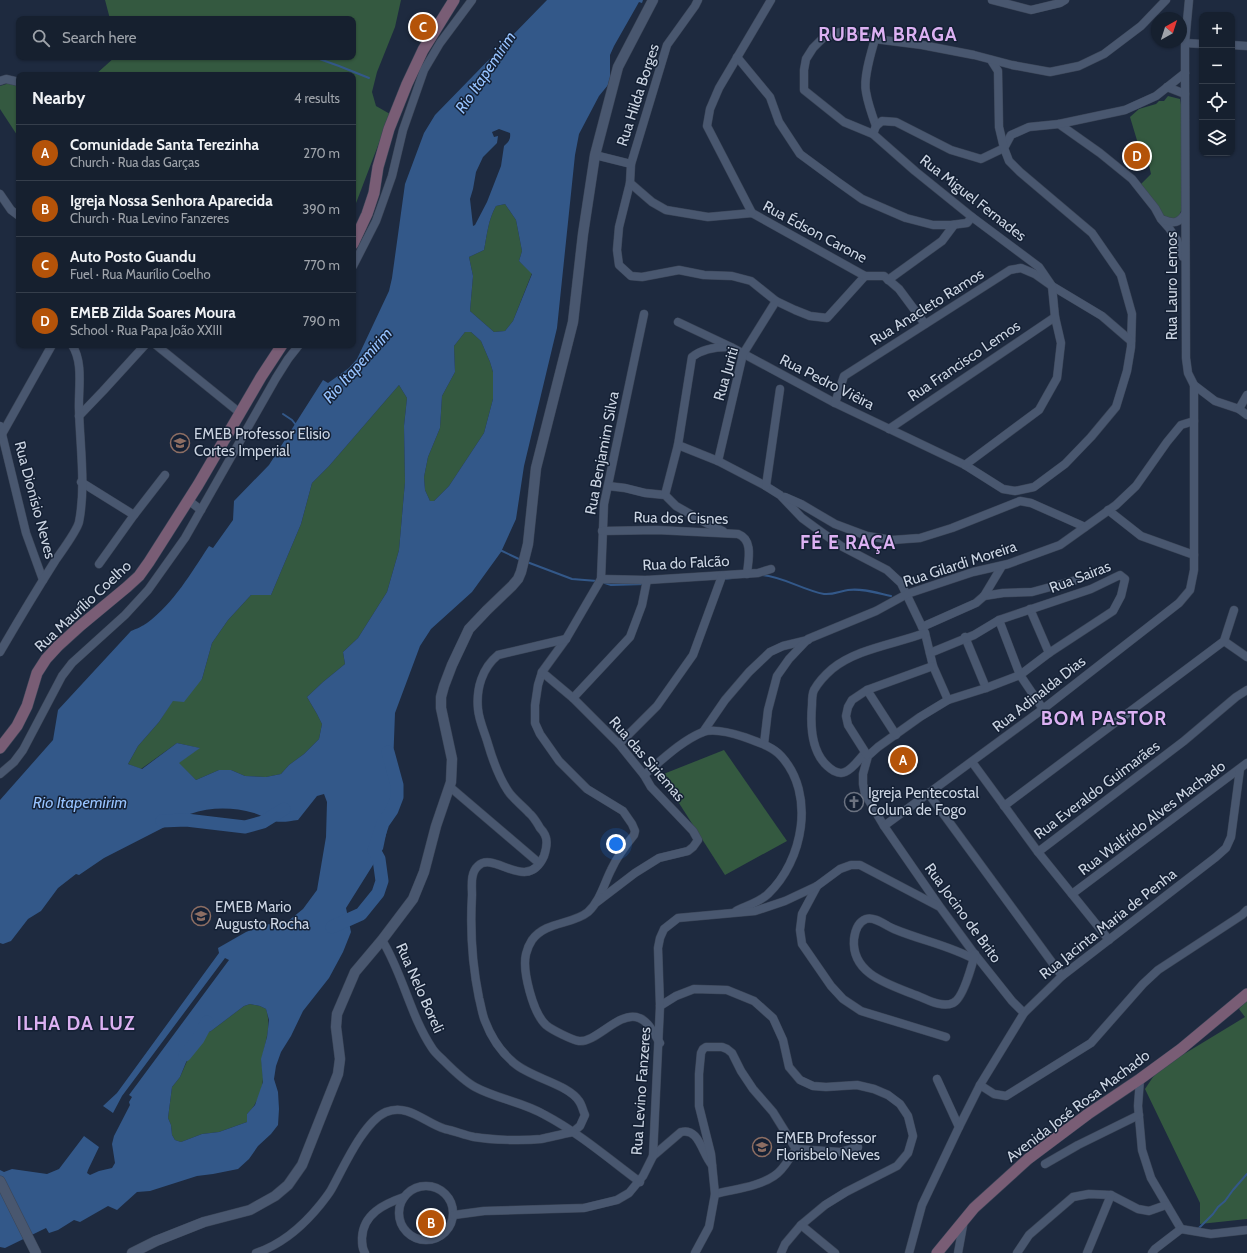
<!DOCTYPE html>
<html lang="en">
<head>
<meta charset="utf-8">
<style>
  body { margin:0; font-family:Cabin,sans-serif; background:#1f2837; color:#f1f3f6 }
  .controls { position:absolute; right:12px; top:12px; display:grid; overflow:hidden; border-radius:8px; box-shadow:0 1px 3px #0004 }
  .controls button { width:36px; height:36px; display:grid; place-items:center; padding:0; border:0; border-bottom:1px solid #353e4b; background:#16202f; color:#f1f3f6; font:20px sans-serif }
  .compass { position:absolute; left:1151px; top:12px; width:36px; height:36px; border-radius:50%; background:#16202f; box-shadow:0 1px 3px #0004; rotate:39deg }
  .you { position:absolute; left:616px; top:844px; width:14px; height:14px; margin:-10px; border:3px solid #fff; border-radius:50%; background:#1a73e8; box-shadow:0 0 0 6px #1a73e833 }
  .badge { display:grid; place-items:center; width:26px; height:26px; border-radius:50%; background:#b45309; color:#fff; font-size:13px; font-weight:700 }
  .pin { position:absolute; translate:-50% -50%; border:2px solid #fff; box-shadow:0 1px 4px #0006 }
  .list { margin:0; padding:0; list-style:none }
  h2 { display:flex; justify-content:space-between; align-items:center; height:52px; margin:0; padding:0 16px; font-size:17px }
  h2 small { font-size:13px; font-weight:400; color:#9ea3aa }
  .list li { display:grid; grid-template-columns:26px 1fr auto; gap:12px; align-items:center; box-sizing:border-box; height:56px; padding:0 16px; border-top:1px solid #353e4b }
  .list b { display:block; font-size:15px; white-space:nowrap }
  .list p { margin:0; font-size:13px; white-space:nowrap; color:#9ea3aa }
  .list em { font-size:13px; font-style:normal; color:#9ea3aa }
  .icon { flex:none; width:22px; height:22px; fill:none; stroke:currentColor; stroke-width:2; stroke-linecap:round; stroke-linejoin:round }
  .map { position:relative; flex:none; width:1247px; height:1253px; overflow:hidden }
  .search { position:absolute; background:#16202f; box-shadow:0 1px 3px #0004; left:16px; top:16px; width:340px; height:44px; display:flex; align-items:center; gap:10px; box-sizing:border-box; padding:0 14px; border-radius:8px; color:#9ea3aa; font-size:15px }
  .panel { position:absolute; background:#16202f; box-shadow:0 1px 3px #0004; left:16px; top:72px; width:340px; height:276px; border-radius:8px }
  .map>svg:first-child { display:block }
  .green { fill:#345940 }
  .water { fill:#335889; fill-rule:evenodd }
  .lines { fill:none; stroke-linecap:round; stroke-linejoin:round }
  .stream { stroke:#335889; stroke-width:2 }
  .river { stroke:#335889; stroke-width:13 }
  .minor-casing { stroke:#3a4456; stroke-width:9 }
  .tertiary-casing { stroke:#3a4456; stroke-width:11 }
  .secondary-casing { stroke:#3a4456; stroke-width:12 }
  .minor { stroke:#49576f; stroke-width:8 }
  .tertiary { stroke:#49576f; stroke-width:10 }
  .secondary { stroke:#795d75; stroke-width:11 }
  .labels { text-anchor:middle; stroke-width:3; stroke-linejoin:round; paint-order:stroke }
  .street-label { font-size:15px; fill:#cbd4e2; stroke:#142034 }
  .poi-label { font-size:15px; fill:#cbd4e2; stroke:#142034; text-anchor:start }
  .water-label { font-size:16px; font-style:italic; fill:#97c3ff; stroke:#142034 }
  .district-label { font-size:19px; font-weight:bold; letter-spacing:1px; fill:#dcb1f2; stroke:#142034 }
</style>
</head>
<body>
<div class="map">
<svg width="1247" height="1253" viewBox="0 0 1247 1253">
  <rect width="100%" height="100%" fill="#1e2a3f"/>
  <!-- green -->
  <g class="green">
    <polygon points="105,0 401,0 395,27 377,72 372,92 376,106 390,114 353,211 353,75 95,75 115,57 353,57 353,19 110,19"/>
    <polygon points="16,81 19,82 19,138 0,109 0,86"/>
    <polygon points="1168,96 1180,99 1182,110 1184,112 1181,211 1179,216 1173,221 1164,216 1139,186 1151,174 1145,147 1139,147 1130,117 1139,109 1156,104 1159,101 1164,101"/>
    <path d="M505,204L516,220L522,251L519,261L532,273L513,321L505,331L494,332L470,311L473,276L469,257L484,250C487,235 488,220 496,206Z"/>
    <polygon points="465,332 471,332 481,341 490,362 493,372 493,399 484,433 449,486 434,501 430,501 425,490 424,477 428,457 440,428 442,396 455,372 454,346"/>
    <polygon points="399,385 407,398 404,426 405,482 399,550 387,592 358,638 343,652 345,664 323,682 307,697 317,714 322,724 319,739 304,754 289,765 281,774 266,777 245,776 231,770 219,770 196,780 178,763 199,748 177,743 141,769 128,764 138,746 159,722 173,700 202,679 212,643 228,620 251,595 271,595 301,524 312,483 329,466"/>
    <polygon points="724,750 787,841 725,875 661,775"/>
    <polygon points="1247,1000 1247,1219 1200,1224 1200,1203 1145,1089 1153,1077 1161,1068 1245,1017 1239,1009"/>
    <path d="M250,1004L260,1006L266,1009C272,1026 265,1042 262,1059C261,1065 263,1071 263,1077C263,1090 256,1106 247,1114V1122L219,1132L202,1134L181,1142L175,1140L172,1135L171,1125L168,1118L172,1087L180,1077L198,1036L211,1031L244,1006Z"/>
  </g>
  <!-- water -->
  <path class="water" d="M547,0H643L642,3L639,2L614,46L610,55V78L608,85L599,96L579,134L575,155L557,328L524,466L516,519L501,552L472,592L431,629L420,646L395,713L392,792L387,830L383,849L346,908L351,932L343,952L329,978L303,1011L291,1036L281,1052L276,1066L274,1079L278,1092L279,1109L278,1125L271,1134L258,1146L249,1159L238,1169L213,1174L197,1176L150,1191L137,1192L117,1210L108,1206L80,1222L74,1220L58,1230L49,1233L46,1228L5,1248L0,1247V1170L4,1172L12,1169L47,1174L59,1169L84,1136L99,1147L88,1170L87,1173L90,1175L99,1171L112,1168L115,1163L112,1144L114,1136L130,1105L129,1102L132,1097L129,1095L229,960L225,958L122,1096L113,1113L103,1106L117,1093L219,953L218,948L246,932L263,925L287,922L303,909L317,890L326,837L327,802L324,794L317,796L298,820C290,821 282,823 274,821C267,819 260,815 254,813C232,807 211,807 190,814L104,858L79,875L76,874L58,888L41,911L28,919L11,941L3,944L0,943V800L53,740L58,710L131,631C136,629 143,626 147,623C174,603 191,573 209,546L213,548L233,520L234,501L269,465L323,380L328,383L349,368L357,359L389,291L392,278L405,184L424,133L435,115ZM499,129L510,133C511,140 508,142 504,146L501,166L487,202L475,225L473,226L470,199L473,189L476,172L483,157L497,143L498,136L494,137L492,132ZM505,204L516,220L522,251L519,261L532,274L513,321L505,331L494,332L470,311L473,276L469,257L484,250C487,235 488,220 496,206ZM465,332H471L481,341L490,362L493,372V399L484,433L449,486L434,501H430L425,490L424,477L428,457L440,428L442,396L455,372L454,346ZM399,385L407,398L404,426L405,482L399,550L387,592L358,638L343,652L345,664L323,682L307,697L317,714L322,724L319,739L304,754L289,765L281,774L266,777L245,776L231,770H219L196,780L179,763L200,748L177,743L142,769L128,764L138,746L159,722L173,701L184,702L202,679L212,643L228,620L251,595H271L301,524L312,483L329,466ZM250,1004L260,1006L266,1009L269,1020L267,1037L261,1059L263,1082L255,1105L247,1114V1122L219,1132L202,1134L181,1142L175,1140L172,1135L171,1125L168,1118L172,1087L180,1077L187,1060L198,1036L211,1031L244,1006Z"/>
  <g class="lines">
    <!-- stream -->
    <g class="stream">
      <polyline points="314,57 339,66 369,78"/>
      <polyline points="283,414 292,420 296,425"/>
      <polyline points="500,550 521,560"/>
      <polyline points="527,562 572,579 597,581"/>
      <path d="M762,575C784,577 803,590 824,594C833,595 840,591 848,590C862,588 877,593 891,596"/>
      <polyline points="723,579 732,578"/>
      <polyline points="602,582 611,585 645,584"/>
      <polyline points="1198,1229 1213,1214 1218,1207 1225,1201 1233,1190 1247,1174"/>
    </g>
    <!-- river -->
    <g class="river">
      <polyline points="162,821 186,820 245,827 263,822 284,809"/>
      <polyline points="332,927 361,914 378,893 382,881 379,859 374,850 383,823 392,810 397,797 397,785 388,752"/>
      <polyline points="185,1055 198,1039 207,1022"/>
    </g>
    <defs>
      <g id="minor">
        <polyline points="698,0 695,6 667,45 631,164 630,183 619,227 617,250 619,265 631,276 642,277 679,270 704,275 732,276 751,281 776,301 795,310 810,316 827,318 865,276"/>
        <polyline points="992,0 1031,10 1060,3 1065,0"/>
        <path d="M875,39C871,53 863,78 866,92C868,104 872,115 876,126"/>
        <polyline points="1185,43 1202,44"/>
        <polyline points="1232,45 1247,46"/>
        <polyline points="737,57 770,97 779,122 800,154 838,182 862,199 906,218 933,225 951,225 967,223 972,217"/>
        <polyline points="0,81 6,79 19,82"/>
        <polyline points="1167,87 1185,94"/>
        <polyline points="1059,124 1100,153 1132,179 1155,208 1161,219 1169,228 1177,240 1183,257"/>
        <polyline points="873,134 876,126 882,121 896,122 951,150 981,159 1004,148 1011,135 1029,127 1059,124 1125,110 1156,96 1185,73"/>
        <polyline points="595,155 631,164"/>
        <polyline points="630,183 652,202 666,210 708,217 752,213 865,276 884,276 899,289 925,324"/>
        <polyline points="0,194 11,210 19,216"/>
        <polyline points="752,213 707,126 710,109 719,88 771,0"/>
        <path d="M1164,220C1174,224 1179,223 1185,214"/>
        <polyline points="353,266 376,221 392,176 403,130 424,70 440,43 472,0"/>
        <polyline points="888,280 942,241 954,225"/>
        <path d="M644,314L604,504L601,579L566,639L542,672L538,685L535,705V723L540,734L559,761L587,789L623,811L632,824L635,831L634,835C625,846 617,857 611,870C604,884 600,901 588,912C572,925 546,921 532,940C530,943 527,950 526,954C522,971 533,1013 546,1025C552,1030 572,1040 579,1041C595,1043 618,1013 636,1017C649,1020 653,1033 660,1043"/>
        <polyline points="678,322 731,347 835,403 965,465 1003,489 1015,491 1034,487 1065,464 1091,437 1116,407 1127,371 1131,347 1132,314 1121,275 1092,233 1020,172 1009,161 1004,148 999,127 998,71 991,60"/>
        <polyline points="156,345 240,413"/>
        <polyline points="1194,385 1215,401 1239,409 1247,415"/>
        <polyline points="835,403 844,376 1010,270 1021,268 1035,274 1052,286 1102,316 1131,341"/>
        <polyline points="1239,409 1247,395"/>
        <polyline points="79,416 103,391 145,345"/>
        <polyline points="0,426 26,533 43,580"/>
        <polyline points="889,429 1055,317"/>
        <polyline points="2,434 52,345"/>
        <polyline points="678,445 718,461 764,485 780,495 802,518 817,529 841,546 887,570 901,583 925,633 933,666 948,700"/>
        <polyline points="718,461 743,354 776,301"/>
        <polyline points="965,465 1039,410 1057,378 1061,343 1055,317 1052,286 1039,267 972,217 915,171 873,134 844,122 804,90 804,70 806,59 813,48 823,38 840,32 875,39 922,45 974,55 1012,65 1050,72 1079,66 1104,54 1141,26 1166,0"/>
        <polyline points="81,482 134,515"/>
        <polyline points="608,486 625,488 645,493 665,495 676,506 708,524 723,531"/>
        <polyline points="766,486 780,389"/>
        <path d="M665,495L678,445L692,357C702,349 715,347 728,347"/>
        <polyline points="785,497 801,504 835,524 867,536 892,540 920,538 952,528 1020,501 1031,503 1085,527"/>
        <polyline points="188,500 201,510"/>
        <polyline points="1108,510 1141,536 1194,555"/>
        <path d="M602,531L657,530L738,534C754,540 748,561 747,574"/>
        <polyline points="99,564 134,515 165,475"/>
        <polyline points="601,579 647,580 758,573 771,569"/>
        <polyline points="984,596 1003,593 1032,592 1076,580"/>
        <polyline points="1030,609 1049,653"/>
        <polyline points="999,620 1020,675 1043,709"/>
        <polyline points="922,627 976,603 984,596 1002,566"/>
        <polyline points="965,637 986,688"/>
        <path d="M566,639L498,655C482,668 476,689 478,709C479,721 485,733 488,744C493,761 498,776 508,791C513,799 523,806 529,813C534,817 537,823 540,828C542,830 544,833 545,835C548,841 546,850 544,856C527,894 494,850 478,866C470,873 472,886 472,895C470,930 472,964 479,998C481,1005 482,1014 485,1021C491,1037 501,1052 514,1063C531,1078 568,1084 579,1101C582,1105 583,1111 585,1115L580,1126L573,1132"/>
        <polyline points="1224,641 1247,657"/>
        <path d="M0,652C18,621 36,591 55,561C61,552 77,531 79,522C86,487 80,446 79,410C78,390 84,363 72,345"/>
        <polyline points="930,653 974,635 999,620 1091,589 1120,575 1125,579 1121,596 1113,611 1049,653 1020,675 986,688 948,700 920,717 878,747 868,756 863,774 863,784 865,794 884,826 940,907 973,952 1012,1001 1024,1013"/>
        <polyline points="542,672 573,698 619,744 644,775 651,787 693,831 698,840 693,847 688,851 659,858 635,873 597,902"/>
        <polyline points="867,690 896,735"/>
        <polyline points="573,698 630,637 642,605 647,580"/>
        <polyline points="703,732 725,700 749,672 770,652 783,646 808,640"/>
        <polyline points="619,744 657,706 693,655 722,576"/>
        <polyline points="764,744 768,710 777,676 789,659 808,639 876,611 907,594 973,572 1008,564 1060,545 1116,505 1136,486 1167,442 1181,425 1194,421"/>
        <path d="M865,753C859,759 853,769 845,772C841,774 838,773 834,771C812,758 810,728 812,705C812,701 812,694 814,690C818,683 825,675 832,669C856,649 895,644 925,633"/>
        <polyline points="867,755 848,725 846,716 848,707 852,700 867,690 933,666"/>
        <polyline points="972,762 1038,852 1109,940"/>
        <polyline points="0,774 14,762 23,750 62,676 72,663 125,615 148,590 185,538 276,378 288,359 299,345"/>
        <path d="M644,775C662,760 681,741 703,732C715,728 732,733 744,737C757,742 772,746 781,756C816,794 803,861 768,894C760,902 746,906 736,911"/>
        <polyline points="450,787 539,863"/>
        <polyline points="928,793 1062,976"/>
        <polyline points="1004,806 1224,641 1234,610"/>
        <polyline points="884,826 1043,709 1179,603 1190,590 1194,570 1194,385 1188,373 1186,358 1185,73 1185,43 1189,0"/>
        <polyline points="1038,852 1184,741 1236,697 1247,690"/>
        <polyline points="817,886 802,914 800,930 802,944 831,986 843,999 861,1011 946,1037"/>
        <polyline points="1072,894 1247,763"/>
        <path d="M382,940C403,974 410,1015 432,1048C435,1053 440,1057 444,1061C453,1070 464,1081 475,1087C497,1099 523,1102 545,1115C579,1133 609,1159 640,1182"/>
        <path d="M974,959C948,945 920,940 894,929C886,926 875,916 866,919C858,922 855,931 854,939C851,975 891,985 918,996C928,1000 942,1008 953,1003C963,999 972,965 975,954"/>
        <polyline points="660,1006 676,996 694,989 727,990 754,1001 773,1018 783,1040 789,1067 800,1080 813,1086 826,1087 857,1085 874,1089 888,1095 900,1104 908,1116 913,1136 908,1153 897,1166 846,1192 825,1205 801,1225 785,1244 781,1253"/>
        <polyline points="937,1079 959,1127"/>
        <polyline points="1140,1079 1138,1106 1142,1150 1151,1178 1181,1229"/>
        <polyline points="980,1085 994,1094 1006,1096 1091,1043 1143,984 1158,970 1242,915 1247,910"/>
        <polyline points="796,1149 840,1152 858,1147"/>
        <path d="M653,1156L681,1132C699,1127 702,1154 712,1165"/>
        <polyline points="1045,1164 1078,1145 1139,1115"/>
        <circle cx="426" cy="1213" r="27"/>
        <path d="M715,1194C734,1189 758,1187 774,1176C784,1170 789,1158 796,1149"/>
        <polyline points="454,1215 484,1211 584,1208 617,1200 629,1193 643,1176 653,1156 660,1006 658,948 660,938 664,929 678,918 755,911 785,901 817,886 840,869 851,865 860,865 938,906"/>
        <polyline points="801,1225 835,1253"/>
        <polyline points="1181,1229 1211,1234 1247,1230"/>
        <path d="M256,1253C283,1244 303,1226 320,1205C324,1200 328,1195 331,1190C343,1169 363,1122 386,1112C408,1103 425,1123 445,1129C455,1131 464,1135 474,1137C493,1140 522,1141 541,1139C551,1137 562,1134 573,1132"/>
        <path d="M365,1253C362,1248 362,1244 362,1238C363,1214 384,1204 404,1197"/>
        <polyline points="695,1253 709,1227 715,1194 711,1154 699,1106 699,1074 701,1053 703,1049 706,1047 722,1047 727,1049 732,1053 741,1071 753,1089 773,1112 796,1149"/>
        <polyline points="909,1253 922,1205 959,1127 980,1085 1024,1013 1062,976 1216,857 1226,848 1231,837 1240,769"/>
        <polyline points="958,1253 964,1220"/>
        <polyline points="1017,1253 1029,1235 1073,1197 1089,1194 1111,1195 1138,1209 1149,1211 1166,1205"/>
        <polyline points="1087,1253 1111,1195"/>
        <polyline points="1152,1253 1155,1249 1181,1229"/>
      </g>
      <g id="tertiary">
        <polyline points="0,1181 36,1253"/>
        <polyline points="132,1253 156,1241 204,1222 250,1210 275,1196 288,1185 302,1165 338,1074 340,1059 336,1027 337,1014 355,972 382,940 413,899 424,872 436,826 451,782 452,759 441,708 441,697 444,686 452,665 469,629 487,610 512,586 518,579 521,572 528,544 536,468 573,322 583,234 595,155 618,67 653,0"/>
      </g>
      <g id="secondary">
        <polyline points="353,244 367,214 374,193 378,167 389,129 407,84 423,50 454,0"/>
        <polyline points="0,748 17,726 27,706 37,673 46,659 58,646 80,626 127,587 139,576 149,562 198,485 261,377 282,345"/>
        <polyline points="937,1253 974,1208 1028,1159 1088,1114 1140,1079 1181,1049 1247,994"/>
      </g>
    </defs>
    <!-- minor casing -->
    <use href="#minor" class="minor-casing"/>
    <!-- tertiary casing -->
    <use href="#tertiary" class="tertiary-casing"/>
    <!-- secondary casing -->
    <use href="#secondary" class="secondary-casing"/>
    <!-- minor -->
    <use href="#minor" class="minor"/>
    <!-- tertiary -->
    <use href="#tertiary" class="tertiary"/>
    <!-- secondary -->
    <use href="#secondary" class="secondary"/>
  </g>
  <!-- icons -->
  <defs>
    <symbol id="school-ring" viewBox="-11 -11 22 22"><circle r="9.5" fill="#142034" stroke="#8d6e63" stroke-width="1.5"/><path d="M0-5L7-2L0 1L-7-2ZM-4 1L0 2.5L4 1V4Q0 6-4 4Z" fill="#8d6e63"/></symbol>
    <symbol id="church-ring" viewBox="-11 -11 22 22"><circle r="9.5" fill="#142034" stroke="#6b7280" stroke-width="1.5"/><path d="M-1.2-6h2.4v3.5h3.3v2.4h-3.3V6h-2.4V-.1h-3.3v-2.4h3.3Z" fill="#6b7280"/></symbol>
  </defs>
  <g fill-rule="evenodd">
    <use href="#school-ring" x="169" y="432" width="22" height="22"/>
    <use href="#church-ring" x="843" y="791" width="22" height="22"/>
    <use href="#school-ring" x="190" y="905" width="22" height="22"/>
    <use href="#school-ring" x="751" y="1136" width="22" height="22"/>
  </g>
  <g class="labels">
    <!-- street labels -->
    <g class="street-label">
      <text transform="translate(638 95) rotate(-72)" y="5">Rua Hilda Borges</text>
      <text transform="translate(973 198) rotate(38)" y="5">Rua Miguel Fernades</text>
      <text transform="translate(815 232) rotate(28)" y="5">Rua Édson Carone</text>
      <text transform="translate(1172 286) rotate(-90)" y="5">Rua Lauro Lemos</text>
      <text transform="translate(927 307) rotate(-32)" y="5">Rua Anacleto Ramos</text>
      <text transform="translate(964 361) rotate(-34)" y="5">Rua Francisco Lemos</text>
      <text transform="translate(726 374) rotate(-74)" y="5">Rua Juriti</text>
      <text transform="translate(827 382) rotate(27)" y="5">Rua Pedro Viêira</text>
      <text transform="translate(602 453) rotate(-79)" y="5">Rua Benjamim Silva</text>
      <text transform="translate(35 500) rotate(75)" y="5">Rua Dionísio Neves</text>
      <text transform="translate(681 518) rotate(1)" y="5">Rua dos Cisnes</text>
      <text transform="translate(686 563) rotate(-3)" y="5">Rua do Falcão</text>
      <text transform="translate(960 564) rotate(-18)" y="5">Rua Gilardi Moreira</text>
      <text transform="translate(1080 577) rotate(-21)" y="5">Rua Sairas</text>
      <text transform="translate(83 606) rotate(-43)" y="5">Rua Maurílio Coelho</text>
      <text transform="translate(1039 694) rotate(-38)" y="5">Rua Adinalda Dias</text>
      <text transform="translate(647 759) rotate(49)" y="5">Rua das Siriemas</text>
      <text transform="translate(1097 790) rotate(-37)" y="5">Rua Everaldo Guimarães</text>
      <text transform="translate(1152 818) rotate(-37)" y="5">Rua Walfrido Alves Machado</text>
      <text transform="translate(963 913) rotate(54)" y="5">Rua Jocino de Brito</text>
      <text transform="translate(1108 924) rotate(-38)" y="5">Rua Jacinta Maria de Penha</text>
      <text transform="translate(420 988) rotate(66)" y="5">Rua Nelo Boreli</text>
      <text transform="translate(641 1091) rotate(-86)" y="5">Rua Levino Fanzeres</text>
      <text transform="translate(1078 1106) rotate(-37)" y="5">Avenida José Rosa Machado</text>
    </g>
    <!-- poi labels -->
    <g class="poi-label">
      <text x="194" y="439">EMEB Professor Elisio<tspan x="194" dy="17">Cortes Imperial</tspan></text>
      <text x="868" y="798">Igreja Pentecostal<tspan x="868" dy="17">Coluna de Fogo</tspan></text>
      <text x="215" y="912">EMEB Mario<tspan x="215" dy="17">Augusto Rocha</tspan></text>
      <text x="776" y="1143">EMEB Professor<tspan x="776" dy="17">Florisbelo Neves</tspan></text>
    </g>
    <!-- water labels -->
    <g class="water-label">
      <text transform="translate(485 72) rotate(-56)" y="6">Rio Itapemirim</text>
      <text transform="translate(357 365) rotate(-48)" y="6">Rio Itapemirim</text>
      <text x="80" y="808">Rio Itapemirim</text>
    </g>
    <!-- district labels -->
    <g class="district-label">
      <text x="888" y="41">RUBEM BRAGA</text>
      <text x="848" y="549">FÉ E RAÇA</text>
      <text x="1104" y="725">BOM PASTOR</text>
      <text x="76" y="1030">ILHA DA LUZ</text>
    </g>
  </g>
</svg>
<div class="controls">
<button>+</button>
<button>−</button>
<button><svg class="icon" aria-label="locate" viewBox="0 0 24 24"><circle cx="12" cy="12" r="6"/><path d="M12 2v4M12 18v4M2 12h4M18 12h4"/></svg></button>
<button><svg class="icon" aria-label="layers" viewBox="0 0 24 24"><path d="M12 4l9 5-9 5-9-5zM3 14l9 5 9-5"/></svg></button>
</div>
<svg class="compass" viewBox="-18 -18 36 36"><path d="M0-13l5 13h-10z" fill="#e53935"/><path d="M0 13l5-13h-10z" fill="#9ea3aa"/></svg>
<div class="you"></div>
<div class="pin badge" style="left:903px;top:760px">A</div>
<div class="pin badge" style="left:431px;top:1223px">B</div>
<div class="pin badge" style="left:423px;top:27px">C</div>
<div class="pin badge" style="left:1137px;top:156px">D</div>
<div class="search"><svg class="icon" aria-label="search" viewBox="0 0 24 24"><circle cx="10" cy="10" r="6"/><path d="M15 15l6 6"/></svg>Search here</div>
<section class="panel">
<h2>Nearby<small>4 results</small></h2>
<ul class="list">
<li><span class="badge">A</span><div><b>Comunidade Santa Terezinha</b><p>Church · Rua das Garças</p></div><em>270 m</em></li>
<li><span class="badge">B</span><div><b>Igreja Nossa Senhora Aparecida</b><p>Church · Rua Levino Fanzeres</p></div><em>390 m</em></li>
<li><span class="badge">C</span><div><b>Auto Posto Guandu</b><p>Fuel · Rua Maurílio Coelho</p></div><em>770 m</em></li>
<li><span class="badge">D</span><div><b>EMEB Zilda Soares Moura</b><p>School · Rua Papa João XXIII</p></div><em>790 m</em></li>
</ul>
</section>
</div>
</body>
</html>
